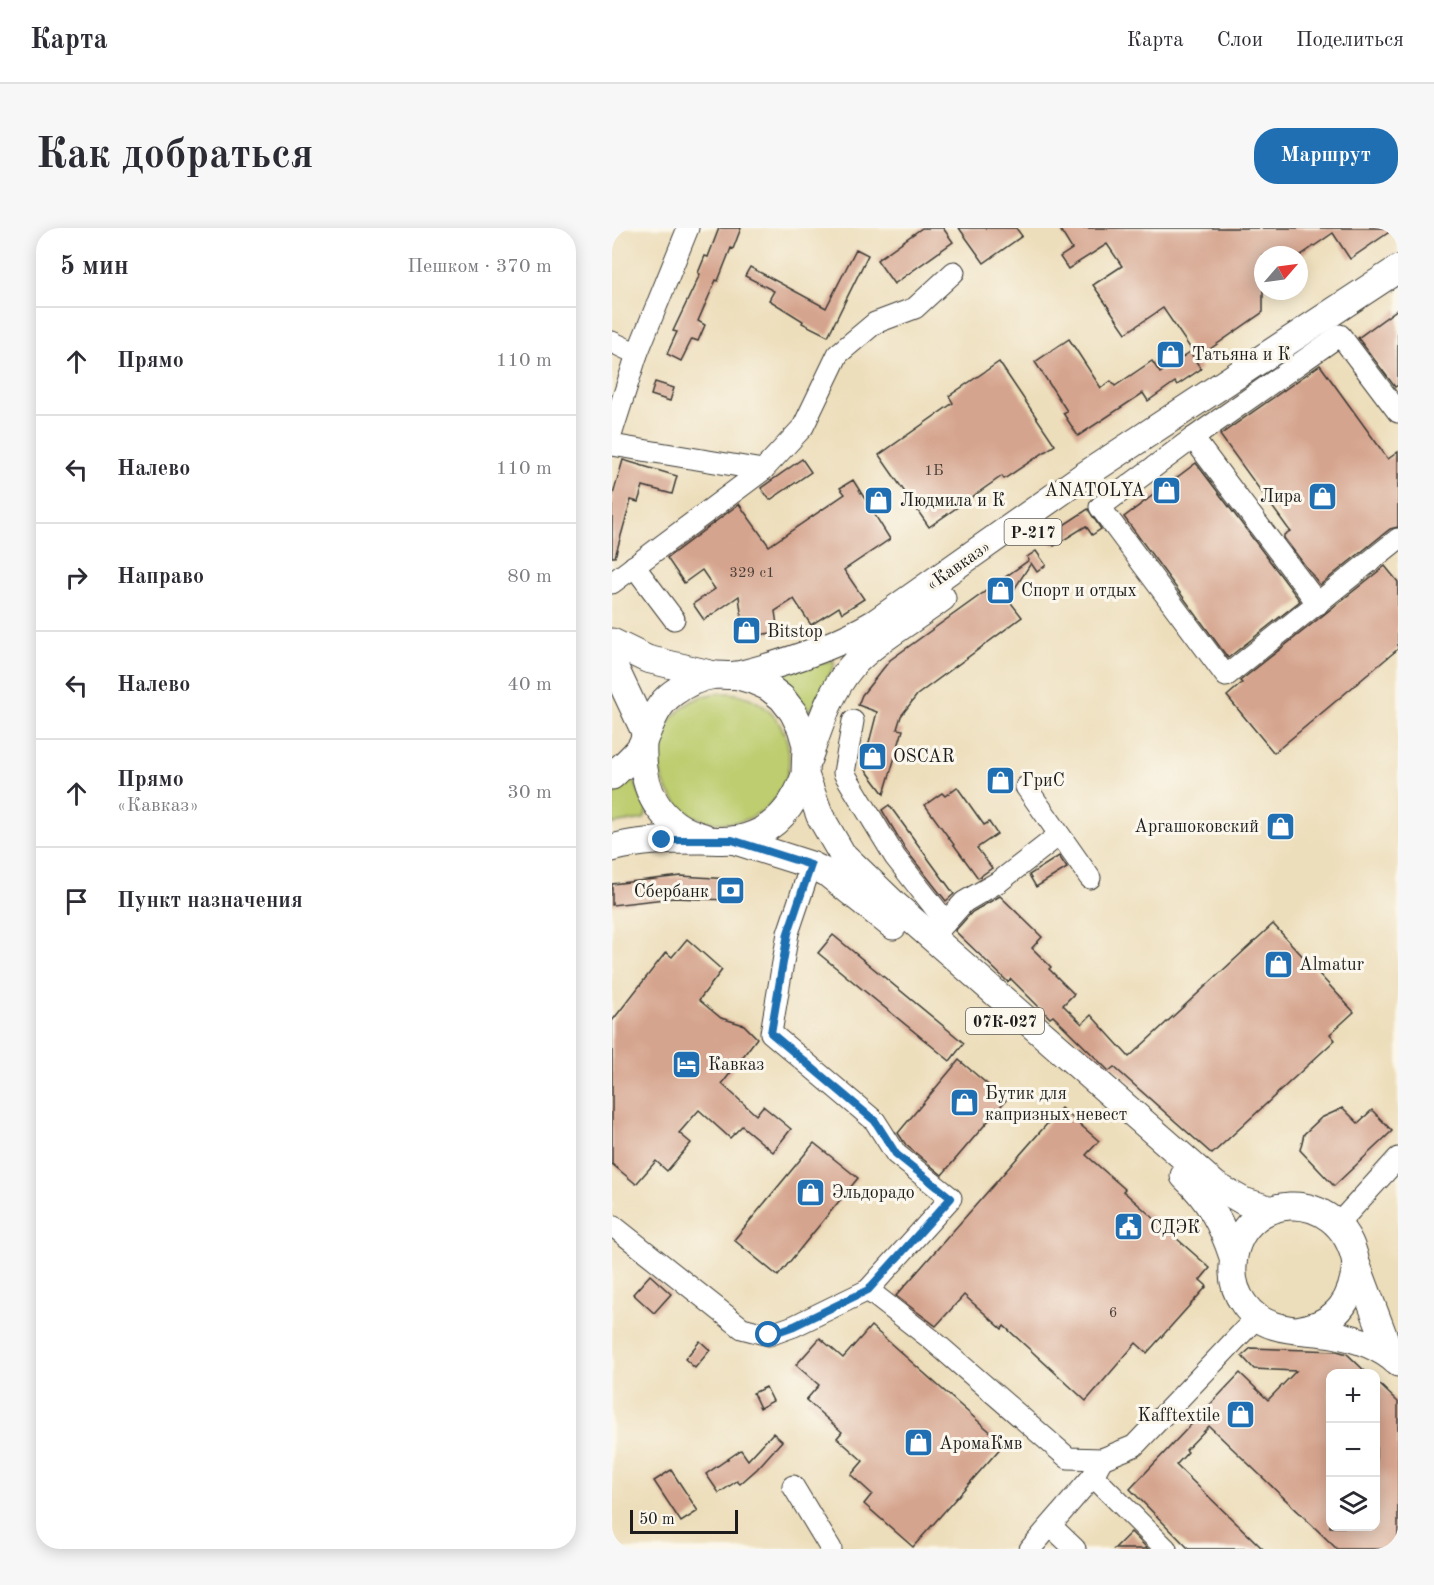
<!DOCTYPE html>
<html lang="ru">
<head>
<meta charset="utf-8">
<style>
  body { margin:0; font-family:"Old Standard TT",serif; background:#f7f7f7; color:#2b2b33 }
  .controls { position:absolute; right:18px; bottom:18px; display:grid; overflow:hidden; border-radius:12px; box-shadow:0 3px 15px #0003 }
  .controls button { width:54px; height:54px; display:grid; place-items:center; padding:0; border:0; border-bottom:2px solid #e1e1e2; background:#fff; color:#2b2b33; font:30px sans-serif }
  .compass { position:absolute; left:642px; top:18px; width:54px; height:54px; border-radius:50%; background:#fff; box-shadow:0 3px 15px #0003; rotate:62deg }
  .scale { position:absolute; left:18px; bottom:15px; width:108px; box-sizing:border-box; padding-left:6px; border:3px solid #1c1c1c; border-top:0; font-size:16px; line-height:21px; white-space:nowrap; color:#1c1c1c; -webkit-text-stroke:4px #fbf7ec; paint-order:stroke }
  .stop { position:absolute; width:18px; height:18px; margin:-14px; border:4px solid #1f6fb2; border-radius:50%; background:#fff }
  .stop.end { background:#1f6fb2; border-color:#fff; box-shadow:0 2px 6px #0008 }
  .list { margin:0; padding:0; list-style:none }
  h2 { display:flex; justify-content:space-between; align-items:center; height:78px; margin:0; padding:0 24px; font-size:26px }
  h2 small { font-size:20px; font-weight:400; color:#7c7c81 }
  .list li { display:grid; grid-template-columns:39px 1fr auto; gap:18px; align-items:center; box-sizing:border-box; height:108px; padding:0 24px; border-top:2px solid #e1e1e2 }
  .list b { display:block; font-size:22px; white-space:nowrap }
  .list p { margin:0; font-size:20px; white-space:nowrap; color:#7c7c81 }
  .list em { font-size:20px; font-style:normal; color:#7c7c81 }
  .icon { flex:none; width:33px; height:33px; fill:none; stroke:currentColor; stroke-width:2; stroke-linecap:round; stroke-linejoin:round }
  .map { position:relative; flex:none; width:786px; height:1321px; overflow:hidden; border-radius:24px }
  header { display:flex; align-items:center; gap:36px; box-sizing:border-box; height:84px; padding:0 30px; background:#fff; border-bottom:2px solid #e1e1e2 }
  header strong { font-size:28px }
  nav { display:flex; gap:33px; margin-inline-start:auto; font-size:21px }
  .intro { display:flex; align-items:center; justify-content:space-between; box-sizing:border-box; height:144px; padding:0 36px }
  h1 { margin:0; font-size:42px }
  .button { padding:15px 27px; border-radius:24px; background:#1f6fb2; color:#fff; font-size:21px; font-weight:700 }
  main { display:flex; gap:36px; padding:0 36px }
  aside { flex:1; background:#fff; border-radius:24px; box-shadow:0 3px 15px #0003 }
  .map>svg:first-child { display:block }
  .green { fill:#bdcd70; stroke:#6c7446; stroke-width:1.5 }
  .building { fill:#d5a48e }
  .lines { fill:none; stroke-linecap:round; stroke-linejoin:round }
  .minor-casing { stroke:#3b3934; stroke-width:23 }
  .major-casing { stroke:#3b3934; stroke-width:29 }
  .minor { stroke:#fff; stroke-width:21 }
  .major { stroke:#fff; stroke-width:27 }
  .route { stroke:#1f6fb2; stroke-width:8 }
  .labels { text-anchor:middle; stroke-width:6; stroke-linejoin:round; paint-order:stroke }
  .number-label { font-size:15px; fill:#4a3e38 }
  .shield { fill:#fbf7ec; stroke:#5f5e5a; stroke-width:1.5 }
  .shield-label { font-size:16px; font-weight:bold; fill:#1c1c1c }
  .poi-label { font-size:18px; fill:#1c1c1c; stroke:#fbf7ec; text-anchor:start }
  .street-label { font-size:18px; fill:#1c1c1c; stroke:#fbf7ec }
</style>
</head>
<body>
<header>
<strong>Карта</strong>
<nav><a>Карта</a><a>Слои</a><a>Поделиться</a></nav>
</header>
<div class="intro"><h1>Как добраться</h1><a class="button">Маршрут</a></div>
<main>
<aside>
<h2>5 мин<small>Пешком · 370 m</small></h2>
<ul class="list">
<li><svg class="icon" aria-label="ahead" viewBox="0 0 24 24"><path d="M12 20V5M6 11l6-6 6 6"/></svg><div><b>Прямо</b></div><em>110 m</em></li>
<li><svg class="icon" aria-label="left" viewBox="0 0 24 24"><path d="M17 20v-9H6M10 6l-5 5 5 5"/></svg><div><b>Налево</b></div><em>110 m</em></li>
<li><svg class="icon" aria-label="right" viewBox="0 0 24 24"><path d="M7 20v-9h11M14 6l5 5-5 5"/></svg><div><b>Направо</b></div><em>80 m</em></li>
<li><svg class="icon" aria-label="left" viewBox="0 0 24 24"><path d="M17 20v-9H6M10 6l-5 5 5 5"/></svg><div><b>Налево</b></div><em>40 m</em></li>
<li><svg class="icon" aria-label="ahead" viewBox="0 0 24 24"><path d="M12 20V5M6 11l6-6 6 6"/></svg><div><b>Прямо</b><p>«Кавказ»</p></div><em>30 m</em></li>
<li><svg class="icon" aria-label="arrive" viewBox="0 0 24 24"><path d="M6 21V4h12l-3 4 3 4H6"/></svg><div><b>Пункт назначения</b></div></li>
</ul>
</aside>
<div class="map">
<svg width="786" height="1321" viewBox="0 0 786 1321">
  <rect width="100%" height="100%" fill="#fbf7ec"/>
  <filter id="ink" filterUnits="userSpaceOnUse"><feTurbulence type="fractalNoise" baseFrequency=".0167" numOctaves="2"/><feDisplacementMap in="SourceGraphic" scale="12" xChannelSelector="R" yChannelSelector="G"/><feConvolveMatrix kernelMatrix="1 2 1 2 8 2 1 2 1" color-interpolation-filters="sRGB"/></filter>
  <filter id="wash" filterUnits="userSpaceOnUse"><feTurbulence type="fractalNoise" baseFrequency=".008" numOctaves="4" result="noise"/><feDisplacementMap in="SourceGraphic" scale="24" xChannelSelector="R" yChannelSelector="G"/><feGaussianBlur stdDeviation="1.35" result="paint"/><feColorMatrix in="noise" values="0 0 0 0 0 0 0 0 0 0 0 0 0 0 0 0 0 1.4 0 .05"/><feComposite in="paint" operator="in"/></filter>
  <g filter="url(#wash)">
    <rect width="100%" height="100%" fill="#eddebb"/>
    <!-- green -->
    <g class="green">
      <polygon points="219,433 222,433 222,438 198,484 180,459 163,445"/>
      <circle cx="112" cy="530" r="65"/>
      <polygon points="19,546 35,582 32,591 0,596 0,569"/>
    </g>
    <g id="blocks">
      <!-- building -->
      <g class="building">
        <polygon points="107,0 129,0 121,21 119,20 106,53 104,52 86,93 93,97 86,113 80,111 69,133 55,126 65,104 61,103 88,46 86,45 93,28 96,29"/>
        <polygon points="310,0 331,0 341,14 282,56 265,32"/>
        <polygon points="347,0 404,0 410,8 372,35"/>
        <polygon points="447,0 783,0 738,31 721,5 689,27 651,27 651,84 585,130 551,80 514,105 481,57 510,38 495,16 456,41 448,29 460,21"/>
        <polygon points="244,21 256,27 216,108 190,95 191,93 157,72 162,63 133,48 138,39 214,80"/>
        <polygon points="786,81 786,157 783,159 746,110"/>
        <polygon points="457,111 489,160 499,153 503,158 540,133 548,145 578,124 589,141 565,157 563,154 536,173 531,165 466,208 451,185 455,183 423,134"/>
        <polygon points="387,134 443,217 392,251 390,248 317,299 267,227 341,175 337,168"/>
        <polygon points="708,137 776,231 786,224 786,299 778,301 708,357 672,310 672,307 678,303 608,207"/>
        <polygon points="43,154 62,160 58,173 39,167"/>
        <polygon points="190,231 199,244 158,272 149,260"/>
        <polygon points="11,232 65,248 60,266 31,258 26,274 19,272 3,329 0,329 0,270"/>
        <polygon points="584,235 688,373 616,430 512,289"/>
        <polygon points="241,252 278,311 232,342 252,371 230,385 227,379 199,397 182,371 163,383 166,404 132,409 127,368 92,392 81,376 103,361 90,342 72,355 55,330 127,276 157,318 233,266 228,260"/>
        <polygon points="476,281 489,301 480,307 474,298 442,318 435,308"/>
        <polygon points="424,323 434,337 425,344 419,335 396,371 410,389 305,467 289,488 285,501 291,502 272,566 251,538 265,484 246,477 250,467 278,432 417,332 415,329"/>
        <polygon points="773,338 786,354 786,421 662,525 615,468 630,455 628,453"/>
        <polygon points="345,559 372,597 377,594 385,606 365,620 380,640 366,650 313,577 330,565 333,568"/>
        <polygon points="277,577 342,666 334,673 294,622 270,582"/>
        <polygon points="447,628 455,640 424,659 417,647"/>
        <polygon points="69,648 118,651 117,672 62,670 0,677 0,656"/>
        <polygon points="388,668 430,709 420,720 439,739 437,741 462,766 451,777 470,796 479,787 517,829 661,696 742,784 718,806 723,812 600,926 502,839 497,843 441,788 438,790 399,751 396,754 343,703 360,684"/>
        <polygon points="221,707 352,815 338,833 206,725"/>
        <polygon points="75,711 110,742 87,772 109,790 132,797 145,810 110,856 144,887 151,878 179,901 161,924 130,898 118,910 87,882 67,905 79,915 55,943 44,933 24,956 0,936 0,793 54,724 60,729"/>
        <polygon points="347,832 394,872 330,947 294,917 286,905"/>
        <polygon points="449,880 487,913 474,927 513,961 511,963 598,1040 588,1052 595,1058 535,1125 524,1115 474,1173 392,1098 390,1101 352,1067 324,1098 284,1068"/>
        <polygon points="731,880 746,895 760,882 780,903 722,958 688,922 692,906 709,890"/>
        <polygon points="202,915 246,950 166,1048 122,1012"/>
        <polygon points="38,1047 59,1066 42,1085 21,1066"/>
        <polygon points="259,1098 392,1216 301,1319 252,1276 260,1266 239,1247 251,1233 225,1210 230,1204 194,1172 207,1157 184,1137 208,1110 231,1130"/>
        <polygon points="88,1113 98,1122 83,1140 73,1131"/>
        <polygon points="639,1120 725,1123 735,1126 756,1146 718,1146 718,1299 764,1299 764,1153 786,1174 786,1321 725,1321 597,1198 574,1222 576,1224 564,1237 651,1321 577,1321 518,1261 628,1145 656,1172 684,1143 642,1141 630,1128"/>
        <polygon points="154,1159 161,1173 148,1180 141,1165"/>
        <polygon points="161,1205 170,1213 145,1241 128,1256 125,1253 107,1265 94,1246 129,1222 136,1232"/>
        <polygon points="59,1242 86,1283 69,1294 42,1253"/>
        <polygon points="519,1304 536,1321 502,1321"/>
      </g>
    </g>
  </g>
  <g filter="url(#ink)">
    <use href="#blocks" fill-opacity="0" stroke="#3b3934" stroke-width="1.5"/>
    <g class="lines">
      <defs>
        <g id="minor">
          <polyline points="0,114 25,126"/>
          <polyline points="786,184 728,107 581,210 488,279 614,448 786,311"/>
          <polyline points="0,204 25,126 76,0"/>
          <polyline points="581,210 706,376"/>
          <polyline points="0,217 151,242"/>
          <polyline points="22,338 62,391"/>
          <polyline points="0,355 151,242 191,199 226,126 263,95 303,80 342,44"/>
          <polyline points="241,493 232,545 283,629 334,694"/>
          <polyline points="414,559 478,650"/>
          <polyline points="326,703 352,674 388,653 447,607"/>
          <polyline points="726,996 786,930"/>
          <polyline points="0,997 130,1100 157,1107 182,1098 256,1062 339,970 284,926 263,893 159,805 176,705 199,637"/>
          <polyline points="256,1062 319,1111 456,1230 490,1231 522,1218 645,1089"/>
          <polyline points="481,1248 554,1321"/>
          <polyline points="181,1258 219,1321"/>
          <polyline points="439,1298 463,1321"/>
          <polyline points="418,1321 481,1248 490,1231"/>
        </g>
        <g id="major">
          <polyline points="0,414 35,431 102,447"/>
          <polyline points="0,434 33,504"/>
          <polyline points="123,447 140,452 156,459 170,470 181,484 189,500 194,517 193,547 208,588 230,626 283,677 603,957 631,973 660,982"/>
          <path d="M31,516C29,560 46,597 92,609"/>
          <path d="M196,531C207,500 217,465 239,439C262,413 302,391 330,370"/>
          <path d="M0,548C8,540 27,525 31,514C39,496 44,477 61,465C73,456 88,449 103,447C111,447 119,448 126,447C174,435 221,420 263,395L470,249L786,41"/>
          <polyline points="120,612 199,637 215,645 281,698"/>
          <path d="M0,620C29,612 59,612 88,612C99,612 111,613 121,612C159,607 181,581 193,547"/>
          <path d="M572,948C597,971 610,996 621,1029"/>
          <path d="M689,1101C726,1095 741,1071 744,1035"/>
          <path d="M779,1128L744,1035C728,954 624,963 621,1038C620,1051 624,1065 632,1076C653,1106 689,1101 720,1106C743,1110 769,1119 786,1135"/>
        </g>
      </defs>
      <!-- minor casing -->
      <use href="#minor" class="minor-casing"/>
      <!-- major casing -->
      <use href="#major" class="major-casing"/>
      <!-- minor -->
      <use href="#minor" class="minor"/>
      <!-- major -->
      <use href="#major" class="major"/>
    </g>
  </g>
  <g class="lines" filter="url(#ink)">
    <!-- route -->
    <polyline class="route" points="50,612 120,612 199,637 176,705 159,805 263,893 284,926 339,970 256,1062 182,1098 157,1107"/>
  </g>
  <!-- icons -->
  <defs>
    <symbol id="shop-square" viewBox="-11 -11 22 22"><rect x="-9" y="-9" width="18" height="18" rx="4" fill="#1f6fb2" stroke="#fbf7ec"/><path d="M-5-2.5h2.3a2.7 3.5 0 0 1 5.4 0H5L5.5 6h-11ZM-1.5-2.5h3a1.5 2.3 0 0 0-3 0Z" fill="#fff"/></symbol>
    <symbol id="bank-square" viewBox="-11 -11 22 22"><rect x="-9" y="-9" width="18" height="18" rx="4" fill="#1f6fb2" stroke="#fbf7ec"/><path d="M-6-4H6V4H-6ZM0-2.3a2.3 2.3 0 1 0 0 4.6a2.3 2.3 0 1 0 0-4.6Z" fill="#fff"/></symbol>
    <symbol id="hotel-square" viewBox="-11 -11 22 22"><rect x="-9" y="-9" width="18" height="18" rx="4" fill="#1f6fb2" stroke="#fbf7ec"/><path d="M-6-4.5h1.5V1H6V5H4.5V3h-9V5H-6ZM-4 0a1.8 1.8 0 1 1 3.6 0ZM.5 0V-2.5h3Q6-2.5 6 0Z" fill="#fff"/></symbol>
    <symbol id="civic-square" viewBox="-11 -11 22 22"><rect x="-9" y="-9" width="18" height="18" rx="4" fill="#1f6fb2" stroke="#fbf7ec"/><path d="M-.6-6.5H3V-4.5H.6V-3L4-1V1h2V6H-6V1h2V-1L-.6-3ZM-1.2 2.5V6h2.4V2.5Z" fill="#fff"/></symbol>
  </defs>
  <g fill-rule="evenodd">
    <use href="#shop-square" x="542" y="110" width="33" height="33"/>
    <use href="#shop-square" x="538" y="246" width="33" height="33"/>
    <use href="#shop-square" x="694" y="252" width="33" height="33"/>
    <use href="#shop-square" x="250" y="256" width="33" height="33"/>
    <use href="#shop-square" x="372" y="346" width="33" height="33"/>
    <use href="#shop-square" x="118" y="386" width="33" height="33"/>
    <use href="#shop-square" x="244" y="512" width="33" height="33"/>
    <use href="#shop-square" x="372" y="536" width="33" height="33"/>
    <use href="#shop-square" x="652" y="582" width="33" height="33"/>
    <use href="#bank-square" x="102" y="646" width="33" height="33"/>
    <use href="#shop-square" x="650" y="720" width="33" height="33"/>
    <use href="#hotel-square" x="58" y="820" width="33" height="33"/>
    <use href="#shop-square" x="336" y="858" width="33" height="33"/>
    <use href="#shop-square" x="182" y="948" width="33" height="33"/>
    <use href="#civic-square" x="500" y="982" width="33" height="33"/>
    <use href="#shop-square" x="612" y="1170" width="33" height="33"/>
    <use href="#shop-square" x="290" y="1198" width="33" height="33"/>
  </g>
  <g class="labels">
    <!-- number labels -->
    <g class="number-label">
      <text x="322" y="247">1Б</text>
      <text x="140" y="349">329 с1</text>
      <text x="501" y="1089">6</text>
    </g>
    <!-- shield labels -->
    <g class="shield">
      <rect x="392.5" y="291" width="57" height="26" rx="4.5"/>
      <rect x="354" y="780" width="78" height="26" rx="4.5"/>
    </g>
    <g class="shield-label">
      <text x="421" y="310">Р-217</text>
      <text x="393" y="799">07К-027</text>
    </g>
    <!-- poi labels -->
    <g class="poi-label">
      <text x="580" y="132">Татьяна и К</text>
      <text x="533" y="268" text-anchor="end">ANATOLYA</text>
      <text x="690" y="274" text-anchor="end">Лира</text>
      <text x="288" y="278">Людмила и К</text>
      <text x="409" y="368">Спорт и отдых</text>
      <text x="155" y="409">Bitstop</text>
      <text x="281" y="534">OSCAR</text>
      <text x="410" y="558">ГриС</text>
      <text x="647" y="604" text-anchor="end">Аргашоковский</text>
      <text x="97" y="669" text-anchor="end">Сбербанк</text>
      <text x="687" y="742">Almatur</text>
      <text x="96" y="842">Кавказ</text>
      <text x="373" y="871">Бутик для<tspan x="373" dy="21">капризных невест</tspan></text>
      <text x="220" y="970">Эльдорадо</text>
      <text x="538" y="1005">СДЭК</text>
      <text x="608" y="1193" text-anchor="end">Kafftextile</text>
      <text x="327" y="1221">АромаКмв</text>
    </g>
    <!-- street labels -->
    <g class="street-label">
      <text transform="translate(346 337) rotate(-35)" y="6">«Кавказ»</text>
    </g>
  </g>
</svg>
<div class="controls">
<button>+</button>
<button>−</button>
<button><svg class="icon" aria-label="layers" viewBox="0 0 24 24"><path d="M12 4l9 5-9 5-9-5zM3 14l9 5 9-5"/></svg></button>
</div>
<svg class="compass" viewBox="-18 -18 36 36"><path d="M0-13l5 13h-10z" fill="#e53935"/><path d="M0 13l5-13h-10z" fill="#7c7c81"/></svg>
<div class="scale">50 m</div>
<div class="stop" style="left:157px;top:1107px"></div>
<div class="stop end" style="left:50px;top:612px"></div>
</div>
</main>
</body>
</html>
